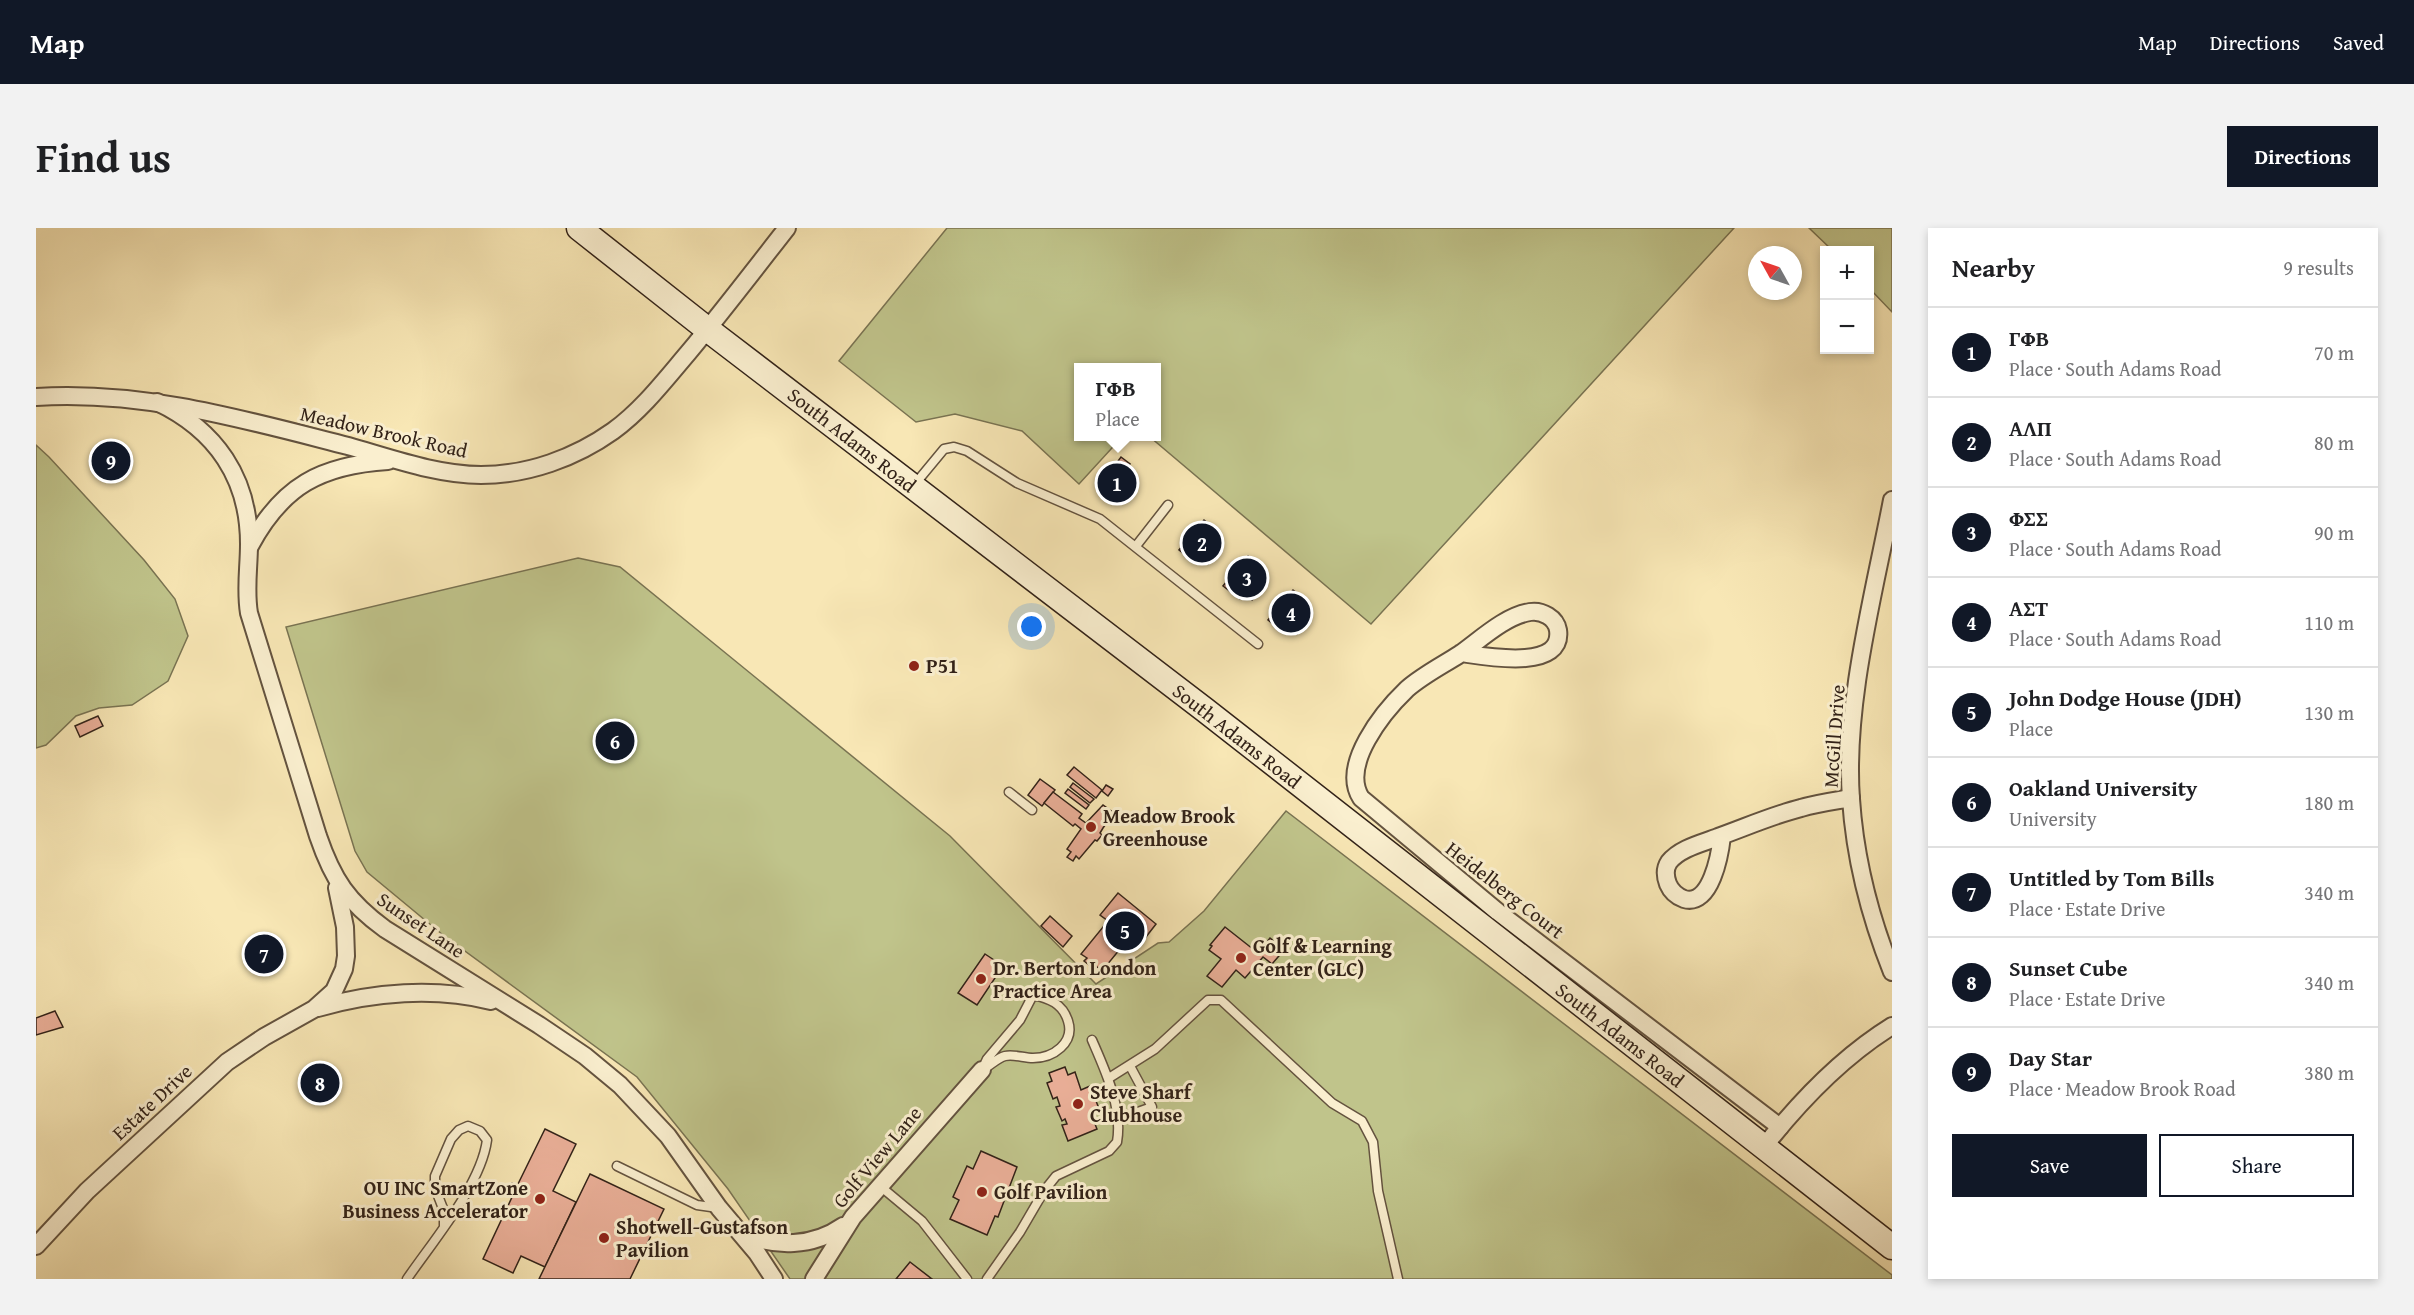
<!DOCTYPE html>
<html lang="en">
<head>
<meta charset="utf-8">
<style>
  body { margin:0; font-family:"Gentium Book Plus",serif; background:#f2f2f2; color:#202124 }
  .controls { position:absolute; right:18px; top:18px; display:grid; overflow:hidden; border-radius:0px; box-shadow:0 3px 9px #0003 }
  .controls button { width:54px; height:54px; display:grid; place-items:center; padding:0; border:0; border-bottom:2px solid #e0e0e0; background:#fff; color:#202124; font:30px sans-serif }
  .compass { position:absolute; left:1712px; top:18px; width:54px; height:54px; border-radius:50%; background:#fff; box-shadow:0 3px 9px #0003; rotate:310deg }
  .you { position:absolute; left:996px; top:399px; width:21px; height:21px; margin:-15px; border:4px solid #fff; border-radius:50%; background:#1a73e8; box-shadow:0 0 0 9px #1a73e833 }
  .badge { display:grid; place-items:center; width:39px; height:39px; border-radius:50%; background:#111827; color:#fff; font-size:20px; font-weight:700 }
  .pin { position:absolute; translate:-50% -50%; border:3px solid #fff; box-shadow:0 2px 6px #0006 }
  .popup { position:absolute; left:1038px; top:135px; width:87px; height:78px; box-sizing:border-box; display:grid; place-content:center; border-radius:0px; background:#fff; filter:drop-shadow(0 2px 4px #0005); font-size:20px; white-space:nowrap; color:#757577 }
  .popup b { font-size:22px; color:#202124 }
  .popup::after { content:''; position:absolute; left:50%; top:100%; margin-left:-12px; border:12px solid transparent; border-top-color:#fff }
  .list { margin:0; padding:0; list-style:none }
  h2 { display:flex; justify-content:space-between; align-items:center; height:78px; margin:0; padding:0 24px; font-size:26px }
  h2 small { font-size:20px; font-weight:400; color:#757577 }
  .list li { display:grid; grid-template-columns:39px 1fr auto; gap:18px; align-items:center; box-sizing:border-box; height:90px; padding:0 24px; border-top:2px solid #e0e0e0 }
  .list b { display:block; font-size:22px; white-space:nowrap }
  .list p { margin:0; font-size:20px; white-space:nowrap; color:#757577 }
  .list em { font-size:20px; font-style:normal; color:#757577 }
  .actions { display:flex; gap:12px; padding:18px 24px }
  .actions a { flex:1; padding:14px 0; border:2px solid #111827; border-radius:0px; text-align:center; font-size:21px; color:#111827 }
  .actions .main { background:#111827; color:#fff }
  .map { position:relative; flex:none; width:1856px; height:1051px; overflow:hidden; border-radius:0px }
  header { display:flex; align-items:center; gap:36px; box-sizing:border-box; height:84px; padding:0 30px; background:#111827; color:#fff }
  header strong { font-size:28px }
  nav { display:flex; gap:33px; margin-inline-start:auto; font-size:21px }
  .intro { display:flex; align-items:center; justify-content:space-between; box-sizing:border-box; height:144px; padding:0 36px }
  h1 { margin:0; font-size:42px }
  .button { padding:15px 27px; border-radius:0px; background:#111827; color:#fff; font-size:21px; font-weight:700 }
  main { display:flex; gap:36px; padding:0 36px }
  aside { flex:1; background:#fff; border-radius:0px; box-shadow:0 3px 9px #0003 }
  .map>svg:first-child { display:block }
  .green { fill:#c0c48b; stroke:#797352; stroke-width:1.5 }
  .building { fill:#eaaf98; stroke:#322218; stroke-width:1.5 }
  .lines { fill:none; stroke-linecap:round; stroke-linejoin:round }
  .lane-casing { stroke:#64533f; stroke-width:11 }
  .street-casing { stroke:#64533f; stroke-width:20 }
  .secondary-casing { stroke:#322218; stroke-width:27 }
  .lane { stroke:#faefcf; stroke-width:8 }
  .street { stroke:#faefcf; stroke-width:16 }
  .secondary { stroke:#faefcf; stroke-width:24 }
  .poi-dot { fill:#8f2418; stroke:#faefcf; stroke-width:2 }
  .labels { text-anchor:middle; stroke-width:6; stroke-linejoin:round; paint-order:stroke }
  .street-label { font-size:20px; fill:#322218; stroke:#faefcf }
  .poi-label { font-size:20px; font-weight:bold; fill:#322218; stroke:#faefcf; text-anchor:start }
</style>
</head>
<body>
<header>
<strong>Map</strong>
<nav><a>Map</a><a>Directions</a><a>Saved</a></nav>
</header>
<div class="intro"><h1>Find us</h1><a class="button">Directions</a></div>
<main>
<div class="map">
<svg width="1856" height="1051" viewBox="0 0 1856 1051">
  <rect width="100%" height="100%" fill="#f8e7b5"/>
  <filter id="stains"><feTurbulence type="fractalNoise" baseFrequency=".00333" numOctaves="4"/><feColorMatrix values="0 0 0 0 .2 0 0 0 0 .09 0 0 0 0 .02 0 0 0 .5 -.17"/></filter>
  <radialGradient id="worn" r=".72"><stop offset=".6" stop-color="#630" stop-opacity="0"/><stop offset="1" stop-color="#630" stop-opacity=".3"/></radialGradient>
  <!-- green -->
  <g class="green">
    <polygon points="911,0 1698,0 1335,396 1114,209 1120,208 1120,140 1042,140 1042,208 1086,209 1043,256 986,203 919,186 880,194 803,133"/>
    <polygon points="1773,0 1856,0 1856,84 1834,61 1834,22 1796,22"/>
    <polygon points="0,217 13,229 108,332 139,371 152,408 132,453 96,477 63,480 40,488 10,517 0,520"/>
    <polygon points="542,330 584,339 914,608 1060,756 1122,715 1133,714 1168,683 1250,583 1856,1047 1856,1051 754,1051 692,961 601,849 407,707 331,644 319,623 250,399"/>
  </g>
  <!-- building -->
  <g class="building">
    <polygon points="1085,229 1094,236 1090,241 1100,249 1086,267 1082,264 1077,271 1062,260"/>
    <polygon points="1168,292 1179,301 1176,305 1187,317 1172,336 1164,330 1159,335 1143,322"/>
    <polygon points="1212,328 1223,337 1220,341 1226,345 1224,348 1231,353 1216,372 1208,366 1204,371 1187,358"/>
    <polygon points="1257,362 1268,371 1265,375 1271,379 1269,382 1276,387 1261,406 1253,400 1248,405 1232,392"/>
    <polygon points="62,488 67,498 44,509 39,498"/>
    <polygon points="1038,539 1066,562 1060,570 1031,547"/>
    <polygon points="1004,551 1019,562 1006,578 992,567"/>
    <polygon points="1037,555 1058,571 1054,575 1034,559"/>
    <polygon points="1070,557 1077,561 1072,568 1066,563"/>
    <polygon points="1032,561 1053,577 1050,581 1029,565"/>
    <polygon points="1017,564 1046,586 1043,590 1050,595 1067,577 1078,585 1067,600 1064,605 1066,607 1061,613 1059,612 1043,631 1040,628 1037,633 1031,629 1035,624 1031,621 1045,601 1039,596 1037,598 1008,575"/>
    <polygon points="1082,665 1120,696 1103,718 1093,710 1066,743 1060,738 1058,741 1048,733 1051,730 1045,726 1072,693 1064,687"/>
    <polygon points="1014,688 1036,708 1027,719 1005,698"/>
    <polygon points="1189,699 1222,725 1234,710 1248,722 1236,736 1227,729 1209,750 1200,742 1186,759 1171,748 1185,731 1173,722 1176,718 1174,717"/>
    <polygon points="949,726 967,738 941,777 922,765"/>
    <polygon points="19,783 27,799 0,807 0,790"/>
    <polygon points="1029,839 1032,847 1039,844 1045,862 1054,858 1064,883 1055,886 1061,901 1032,913 1026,897 1031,896 1029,891 1026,893 1020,879 1024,878 1021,869 1017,871 1011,855 1016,853 1013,845"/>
    <polygon points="509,901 540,916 517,963 540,974 509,1039 485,1028 477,1045 447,1031 477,967 472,964 476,955 481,958"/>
    <polygon points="945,923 981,939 962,989 959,988 951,1007 914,991 923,972 917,969 931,938 937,941"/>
    <polygon points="554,946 628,981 594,1051 503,1051"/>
    <polygon points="874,1034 896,1051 860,1051"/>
  </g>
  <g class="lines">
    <defs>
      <g id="lane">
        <polyline points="879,256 908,221 918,219 931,223 981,255 1064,291 1222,416"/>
        <polyline points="1100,318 1132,277"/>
        <polyline points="973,564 996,582"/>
        <path d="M997,767C1013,770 1027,776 1032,793C1039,815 1017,830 997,830C988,830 978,826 969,828C961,830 954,838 946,842L951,831L984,792Z"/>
        <polyline points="1073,850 1119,821 1172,772 1185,772 1296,875 1326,893 1337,914 1342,963 1362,1051"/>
        <polyline points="1082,891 1116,879 1094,838"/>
        <polyline points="581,938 661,977 682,980"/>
        <polyline points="844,958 886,993 931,1051"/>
        <path d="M371,1051C397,1013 445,957 451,912L444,903L432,898L423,902L415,911L399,948V960L408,983V998"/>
        <path d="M951,1051L984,1004L1008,963L1020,948L1073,923L1081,914C1087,880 1069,842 1056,812"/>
      </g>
      <g id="street">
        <path d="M0,169C107,162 210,192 312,218C355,230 401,247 445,247C492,247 539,230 577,203C606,182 629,152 652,125C686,84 718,42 751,0"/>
        <path d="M121,174C180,202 213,250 213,316C213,340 209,361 213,385L282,608C297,652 312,674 349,701L503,797L549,828L584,857L632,908L683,980L721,1025L738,1051"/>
        <path d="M1856,272C1838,366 1808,476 1815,571C1819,631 1834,689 1856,744"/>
        <path d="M214,318C246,258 285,237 352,233"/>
        <path d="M1425,425C1447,428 1528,444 1522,402C1520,390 1506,382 1494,384C1469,388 1445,411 1424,426C1407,437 1387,447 1371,461C1347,484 1304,537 1325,570L1462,684L1744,899"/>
        <path d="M1686,608C1684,626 1675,679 1648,671C1640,668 1635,663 1632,656C1629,648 1629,640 1633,634C1644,620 1667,615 1682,609C1710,599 1737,587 1765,580C1781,575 1798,573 1815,570"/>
        <path d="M282,780C337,764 399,759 455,773"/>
        <path d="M1727,920C1763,874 1806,829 1856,798"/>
        <path d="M706,1005C739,1020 777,1019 807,998"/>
        <polyline points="0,1018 51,963 191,834 228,809 278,781 298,763 308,741 310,728 309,699 301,660"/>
        <polyline points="778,1051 817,989 946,842"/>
      </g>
      <polyline id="secondary" points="543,0 671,101 1169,482 1856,1019"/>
    </defs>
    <!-- lane casing -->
    <use href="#lane" class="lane-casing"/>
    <!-- street casing -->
    <use href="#street" class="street-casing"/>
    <!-- secondary casing -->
    <use href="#secondary" class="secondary-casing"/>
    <!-- lane -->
    <use href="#lane" class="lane"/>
    <!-- street -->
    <use href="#street" class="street"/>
    <!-- secondary -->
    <use href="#secondary" class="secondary"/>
  </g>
  <!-- markers -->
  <g class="poi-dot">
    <circle cx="878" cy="438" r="6"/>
    <circle cx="1055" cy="599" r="6"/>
    <circle cx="1205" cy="730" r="6"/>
    <circle cx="945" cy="751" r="6"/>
    <circle cx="1042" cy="876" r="6"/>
    <circle cx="946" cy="964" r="6"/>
    <circle cx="504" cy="971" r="6"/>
    <circle cx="568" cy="1010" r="6"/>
  </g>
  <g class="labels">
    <!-- street labels -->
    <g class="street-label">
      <text transform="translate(348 204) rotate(13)" y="7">Meadow Brook Road</text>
      <text transform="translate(816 212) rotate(38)" y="7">South Adams Road</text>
      <text transform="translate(1201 508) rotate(38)" y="7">South Adams Road</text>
      <text transform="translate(1798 508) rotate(-86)" y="7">McGill Drive</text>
      <text transform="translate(1469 662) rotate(38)" y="7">Heidelberg Court</text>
      <text transform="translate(385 697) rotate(34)" y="7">Sunset Lane</text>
      <text transform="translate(1584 807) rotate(38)" y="7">South Adams Road</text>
      <text transform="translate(116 874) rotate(-43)" y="7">Estate Drive</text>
      <text transform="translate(841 929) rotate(-50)" y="7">Golf View Lane</text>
    </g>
    <!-- poi labels -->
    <g class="poi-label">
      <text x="890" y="445">P51</text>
      <text x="1067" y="595">Meadow Brook<tspan x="1067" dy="23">Greenhouse</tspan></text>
      <text x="1217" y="725">Golf &amp; Learning<tspan x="1217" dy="23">Center (GLC)</tspan></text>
      <text x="957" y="747">Dr. Berton London<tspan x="957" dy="23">Practice Area</tspan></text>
      <text x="1054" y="871">Steve Sharf<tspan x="1054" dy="23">Clubhouse</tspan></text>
      <text x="492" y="967" text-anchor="end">OU INC SmartZone<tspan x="492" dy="23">Business Accelerator</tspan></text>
      <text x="958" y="971">Golf Pavilion</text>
      <text x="580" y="1006">Shotwell-Gustafson<tspan x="580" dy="23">Pavilion</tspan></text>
    </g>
  </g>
  <rect width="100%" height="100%" filter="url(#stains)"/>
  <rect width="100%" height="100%" fill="url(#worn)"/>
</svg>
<div class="controls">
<button>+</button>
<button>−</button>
</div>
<svg class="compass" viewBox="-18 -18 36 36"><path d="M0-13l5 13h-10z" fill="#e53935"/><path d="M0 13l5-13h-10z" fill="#757577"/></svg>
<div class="you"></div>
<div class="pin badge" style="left:1081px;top:255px">1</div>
<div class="popup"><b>ΓΦB</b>Place</div>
<div class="pin badge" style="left:1166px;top:315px">2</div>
<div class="pin badge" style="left:1211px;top:350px">3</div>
<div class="pin badge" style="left:1255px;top:385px">4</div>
<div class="pin badge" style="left:1089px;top:703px">5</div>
<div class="pin badge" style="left:579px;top:513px">6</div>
<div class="pin badge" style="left:228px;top:726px">7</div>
<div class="pin badge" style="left:284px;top:855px">8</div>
<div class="pin badge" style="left:75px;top:233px">9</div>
</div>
<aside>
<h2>Nearby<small>9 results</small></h2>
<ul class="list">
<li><span class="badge">1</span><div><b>ΓΦB</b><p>Place · South Adams Road</p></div><em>70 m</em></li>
<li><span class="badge">2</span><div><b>AΛΠ</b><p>Place · South Adams Road</p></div><em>80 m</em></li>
<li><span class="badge">3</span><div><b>ΦΣΣ</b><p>Place · South Adams Road</p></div><em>90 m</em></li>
<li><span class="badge">4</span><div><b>AΣΤ</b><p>Place · South Adams Road</p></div><em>110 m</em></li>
<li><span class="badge">5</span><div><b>John Dodge House (JDH)</b><p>Place</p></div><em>130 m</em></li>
<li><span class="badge">6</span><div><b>Oakland University</b><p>University</p></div><em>180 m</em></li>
<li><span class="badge">7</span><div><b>Untitled by Tom Bills</b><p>Place · Estate Drive</p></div><em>340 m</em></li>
<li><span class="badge">8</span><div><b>Sunset Cube</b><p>Place · Estate Drive</p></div><em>340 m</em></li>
<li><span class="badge">9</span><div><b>Day Star</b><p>Place · Meadow Brook Road</p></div><em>380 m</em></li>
</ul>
<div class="actions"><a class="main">Save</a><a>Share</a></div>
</aside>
</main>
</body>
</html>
